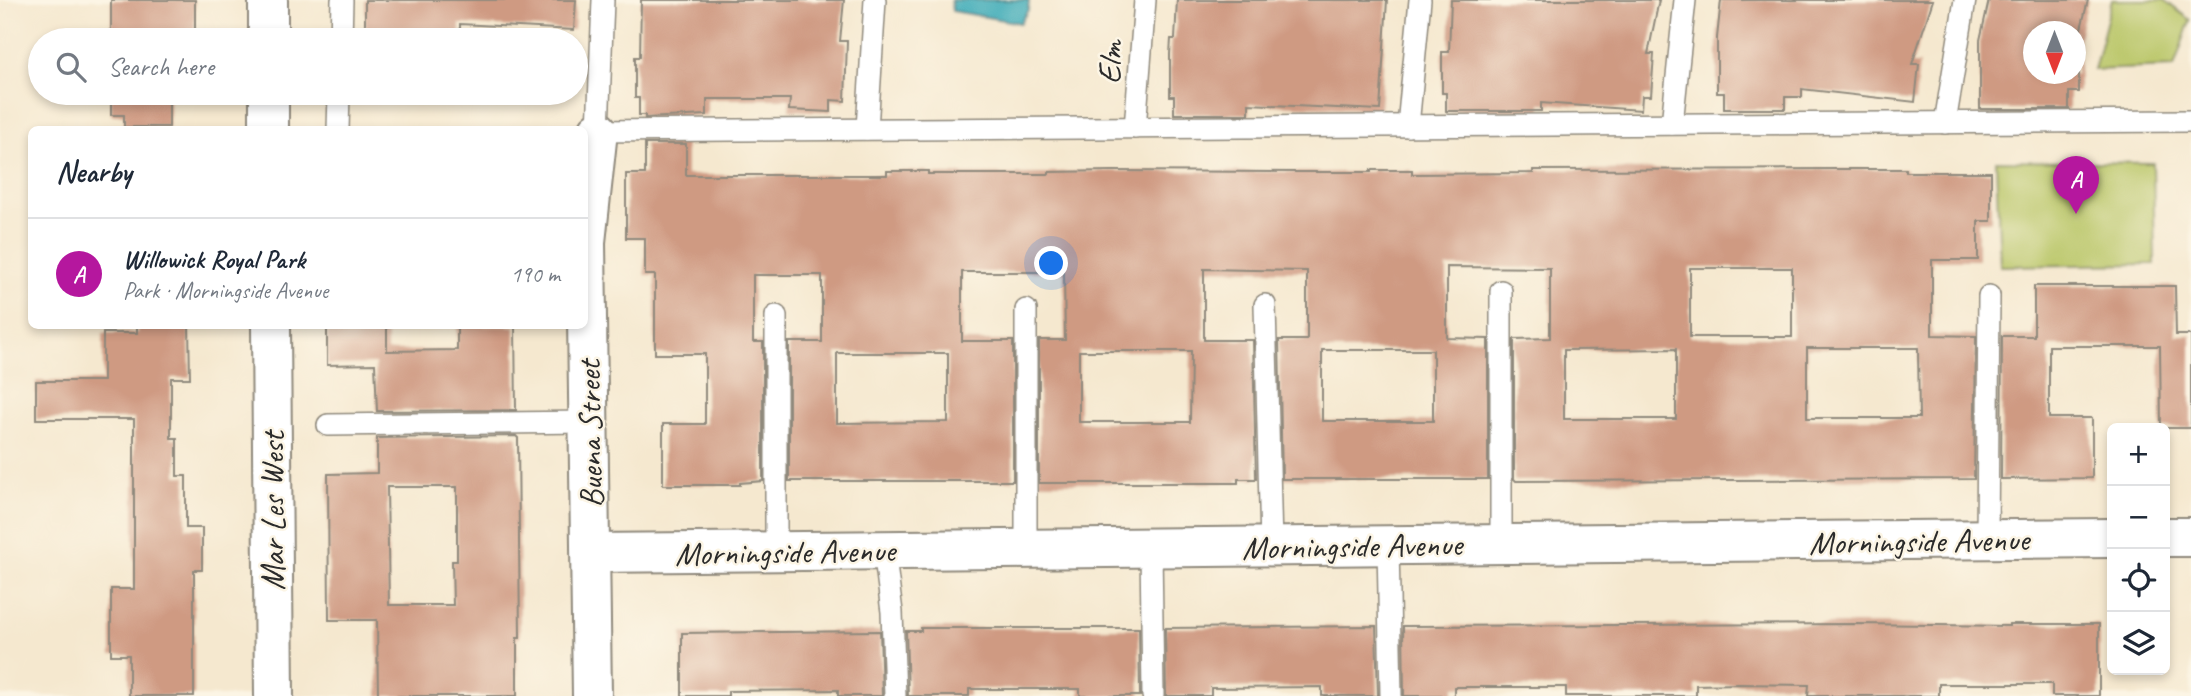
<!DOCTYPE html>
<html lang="en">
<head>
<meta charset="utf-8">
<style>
  body { margin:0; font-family:Caveat,sans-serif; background:#f6f6f7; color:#1f2937 }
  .controls { position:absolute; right:21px; bottom:21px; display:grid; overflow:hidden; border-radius:10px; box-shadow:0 4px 10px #0003 }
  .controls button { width:63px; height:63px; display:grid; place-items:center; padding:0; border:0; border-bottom:2px solid #e0e1e3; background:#fff; color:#1f2937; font:35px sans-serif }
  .compass { position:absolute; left:2023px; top:21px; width:63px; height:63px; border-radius:50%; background:#fff; box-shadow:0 4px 10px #0003; rotate:180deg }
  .you { position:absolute; left:1052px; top:264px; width:24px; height:24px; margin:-18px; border:5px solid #fff; border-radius:50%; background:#1a73e8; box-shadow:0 0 0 10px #1a73e833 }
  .badge { display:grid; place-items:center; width:46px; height:46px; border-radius:50%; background:#b5179e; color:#fff; font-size:23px; font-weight:700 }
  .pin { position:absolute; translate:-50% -58px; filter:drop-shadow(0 2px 4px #0008) }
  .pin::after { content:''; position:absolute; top:37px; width:24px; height:21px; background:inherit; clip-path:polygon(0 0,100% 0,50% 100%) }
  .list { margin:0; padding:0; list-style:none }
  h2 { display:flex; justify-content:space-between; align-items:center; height:91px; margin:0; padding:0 28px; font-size:30px }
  h2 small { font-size:23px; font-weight:400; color:#747a83 }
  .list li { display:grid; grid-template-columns:46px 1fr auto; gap:21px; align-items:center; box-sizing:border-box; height:112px; padding:0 28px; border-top:2px solid #e0e1e3 }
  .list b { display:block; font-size:26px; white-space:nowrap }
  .list p { margin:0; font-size:23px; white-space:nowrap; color:#747a83 }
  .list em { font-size:23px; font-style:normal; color:#747a83 }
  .icon { flex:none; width:38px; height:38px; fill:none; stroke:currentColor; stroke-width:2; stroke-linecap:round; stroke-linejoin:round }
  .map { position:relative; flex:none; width:2191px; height:696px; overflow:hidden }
  .search { position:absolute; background:#fff; box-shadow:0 4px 10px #0003; left:28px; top:28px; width:560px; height:77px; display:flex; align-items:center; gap:18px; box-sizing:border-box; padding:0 24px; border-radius:38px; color:#747a83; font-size:26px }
  .panel { position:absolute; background:#fff; box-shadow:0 4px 10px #0003; left:28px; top:126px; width:560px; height:203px; border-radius:10px }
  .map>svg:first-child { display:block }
  .green { fill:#b9c668; stroke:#72784a; stroke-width:2 }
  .water { fill:#3aaab8; stroke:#326a72; stroke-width:2 }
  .building { fill:#cf9a82; fill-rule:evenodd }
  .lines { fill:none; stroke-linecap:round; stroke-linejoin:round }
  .lane-casing { stroke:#908a7d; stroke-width:24 }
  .street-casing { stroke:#908a7d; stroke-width:42 }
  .lane { stroke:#fff; stroke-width:21 }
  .street { stroke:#fff; stroke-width:38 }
  .labels { text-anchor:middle; stroke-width:5; stroke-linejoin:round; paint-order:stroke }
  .street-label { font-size:33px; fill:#2b2b2b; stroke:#fcf5e5 }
</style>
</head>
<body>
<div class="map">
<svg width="2191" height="696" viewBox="0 0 2191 696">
  <rect width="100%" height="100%" fill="#fcf5e5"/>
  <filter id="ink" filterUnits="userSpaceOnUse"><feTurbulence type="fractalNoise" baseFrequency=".0143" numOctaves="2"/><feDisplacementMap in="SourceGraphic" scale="14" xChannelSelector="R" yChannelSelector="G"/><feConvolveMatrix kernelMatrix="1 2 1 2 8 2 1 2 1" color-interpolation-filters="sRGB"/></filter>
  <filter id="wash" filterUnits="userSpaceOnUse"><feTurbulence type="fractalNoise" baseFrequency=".00686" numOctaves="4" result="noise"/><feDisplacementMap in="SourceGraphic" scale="28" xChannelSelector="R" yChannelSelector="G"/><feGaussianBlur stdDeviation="1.57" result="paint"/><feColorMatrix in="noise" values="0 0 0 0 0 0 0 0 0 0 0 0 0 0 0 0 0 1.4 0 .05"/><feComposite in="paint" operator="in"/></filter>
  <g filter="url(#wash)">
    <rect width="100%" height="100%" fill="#f5e8cf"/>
    <!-- green -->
    <g class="green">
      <polygon points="2112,0 2164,0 2190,20 2174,67 2094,70"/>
      <polygon points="1996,161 2153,163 2155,264 2000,266"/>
    </g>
    <!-- water -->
    <polygon class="water" points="951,0 1029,0 1029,1 1028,10 1020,23 952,11"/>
    <g id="blocks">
      <!-- building -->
      <g class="building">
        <rect x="111" y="0" width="84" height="40"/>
        <polygon points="365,0 576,0 574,30 460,24 460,33 365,32"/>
        <polygon points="641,0 844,0 840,41 847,41 845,101 831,100 831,112 789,110 790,99 707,99 707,115 645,118 645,115 639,115 639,98 635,98 635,57 640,57"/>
        <polygon points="1177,0 1387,0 1380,110 1249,104 1249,114 1174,114 1174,96 1170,96 1170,54 1171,39 1175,39"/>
        <polygon points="1451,0 1659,0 1648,54 1654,54 1651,96 1642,96 1641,110 1541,103 1541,111 1446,111 1446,93 1442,93 1442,52 1449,52"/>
        <polygon points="1721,0 1933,0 1912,64 1919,64 1915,102 1802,89 1802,97 1785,97 1785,109 1724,109 1724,93 1717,93 1717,38"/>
        <path d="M1989,0H2088L2079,37V92H2069V109H1980V40ZM2034,32H2076V74H2034Z"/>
        <polygon points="111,93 169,93 169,127 124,127 124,115 111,115"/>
        <path d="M645,144H686V175H887V171H928V174H1049V172L1113,171L1295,172H1371V170H1412V174L1533,173V170L1841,169H1906V172H1991V221H1978V260H1932V335L1976,336L1974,479L1516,481L1514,479V339L1550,338V268L1447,267V338L1488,339V479H1282L1279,340H1307V271L1204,269V340H1253L1256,479H1238V483H1039V340H1065L1064,272H962V341H1013V481H789V342H822V275H753V342H763V481L740,483V485H663V424H705V354H655V275H645V238H626V174H645ZM1690,268H1792V337H1690ZM1807,348H1918L1919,418H1807ZM1676,349V419H1564V350ZM1322,350H1433V421H1322ZM1079,351H1191L1190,422H1079ZM837,353H948V422L837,423Z"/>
        <polygon points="2034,286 2175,286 2176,335 2191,335 2191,428 2161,428 2160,346 2049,346 2049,418 2092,418 2092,478 2001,479 2002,336 2034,336"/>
        <polygon points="137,326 189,326 190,378 171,378 171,438 177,438 177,476 186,476 186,528 202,528 202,570 194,570 194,696 129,696 129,655 111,655 111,589 134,589 134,419 36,419 36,381 103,381 103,333 137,333"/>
        <polygon points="327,326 387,326 387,351 457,350 457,326 515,326 516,410 377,411 375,364 327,365"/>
        <path d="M516,436L518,438L520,638H517V696H378L377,620H329L328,474L377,473V438ZM387,487H457V561H452L453,605H389Z"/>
        <polygon points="1856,624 2009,626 2009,624 2099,624 2099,696 2052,696 2052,684 1939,684 1939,696 1808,696 1809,685 1739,684 1696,685 1696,696 1566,696 1566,687 1454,687 1454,696 1404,696 1403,626"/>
        <polygon points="1376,626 1378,696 1322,696 1322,687 1211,688 1211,696 1166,696 1165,628"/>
        <polygon points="921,628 1139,628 1140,696 1080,696 1080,689 969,689 969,696 908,696 906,631 921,631"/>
        <polygon points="880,631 882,696 838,696 838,690 728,691 728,696 682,696 682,633"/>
      </g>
    </g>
  </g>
  <g filter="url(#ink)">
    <use href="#blocks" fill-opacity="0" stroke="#908a7d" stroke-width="2"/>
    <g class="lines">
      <defs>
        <g id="lane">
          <polyline points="341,40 342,0"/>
          <polyline points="1945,123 1965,0"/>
          <polyline points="1672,124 1685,0"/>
          <polyline points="1408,126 1420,0"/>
          <polyline points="1135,128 1145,0"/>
          <polyline points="867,129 875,0"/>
          <polyline points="338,130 339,93"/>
          <polyline points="590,131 2191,121"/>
          <polyline points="598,131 603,0"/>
          <polyline points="1501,291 1501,544"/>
          <polyline points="1265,305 1271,546"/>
          <polyline points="1026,310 1026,549"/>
          <polyline points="776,316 776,551"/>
          <polyline points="328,425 589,422"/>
          <polyline points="1987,539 1989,296"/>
          <polyline points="1388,545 1391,696"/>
          <polyline points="1151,548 1153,696"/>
          <polyline points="884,550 892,612 895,696"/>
        </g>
        <g id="street">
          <polyline points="268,0 268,40"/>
          <polyline points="269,93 269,130"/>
          <polyline points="271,326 274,696"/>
          <polyline points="2165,537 2191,537"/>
          <polyline points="591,553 2112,538"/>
          <polyline points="592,696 586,242 598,131"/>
        </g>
      </defs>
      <!-- lane casing -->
      <use href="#lane" class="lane-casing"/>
      <!-- street casing -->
      <use href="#street" class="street-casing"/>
      <!-- lane -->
      <use href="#lane" class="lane"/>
      <!-- street -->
      <use href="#street" class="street"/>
    </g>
  </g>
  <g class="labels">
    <!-- street labels -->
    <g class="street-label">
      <text transform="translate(1109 62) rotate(-86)" y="12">Elm</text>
      <text transform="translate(589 434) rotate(-91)" y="12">Buena Street</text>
      <text transform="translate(272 511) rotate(-90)" y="12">Mar Les West</text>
      <text transform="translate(1919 540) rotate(-1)" y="12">Morningside Avenue</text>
      <text transform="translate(1352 545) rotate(-1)" y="12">Morningside Avenue</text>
      <text transform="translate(785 551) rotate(-1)" y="12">Morningside Avenue</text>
    </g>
  </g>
</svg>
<div class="controls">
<button>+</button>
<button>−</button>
<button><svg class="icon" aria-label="locate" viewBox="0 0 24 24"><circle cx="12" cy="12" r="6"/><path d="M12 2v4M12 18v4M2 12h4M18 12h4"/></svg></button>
<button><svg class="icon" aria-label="layers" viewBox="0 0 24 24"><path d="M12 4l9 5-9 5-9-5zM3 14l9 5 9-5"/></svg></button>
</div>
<svg class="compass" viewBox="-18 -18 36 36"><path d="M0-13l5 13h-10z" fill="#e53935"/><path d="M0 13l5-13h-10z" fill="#747a83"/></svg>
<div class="you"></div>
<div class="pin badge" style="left:2076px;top:214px">A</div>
<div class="search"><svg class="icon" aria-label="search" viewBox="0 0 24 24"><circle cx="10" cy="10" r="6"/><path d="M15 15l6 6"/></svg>Search here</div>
<section class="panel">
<h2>Nearby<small></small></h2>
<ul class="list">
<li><span class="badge">A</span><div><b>Willowick Royal Park</b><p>Park · Morningside Avenue</p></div><em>190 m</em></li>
</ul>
</section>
</div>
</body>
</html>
